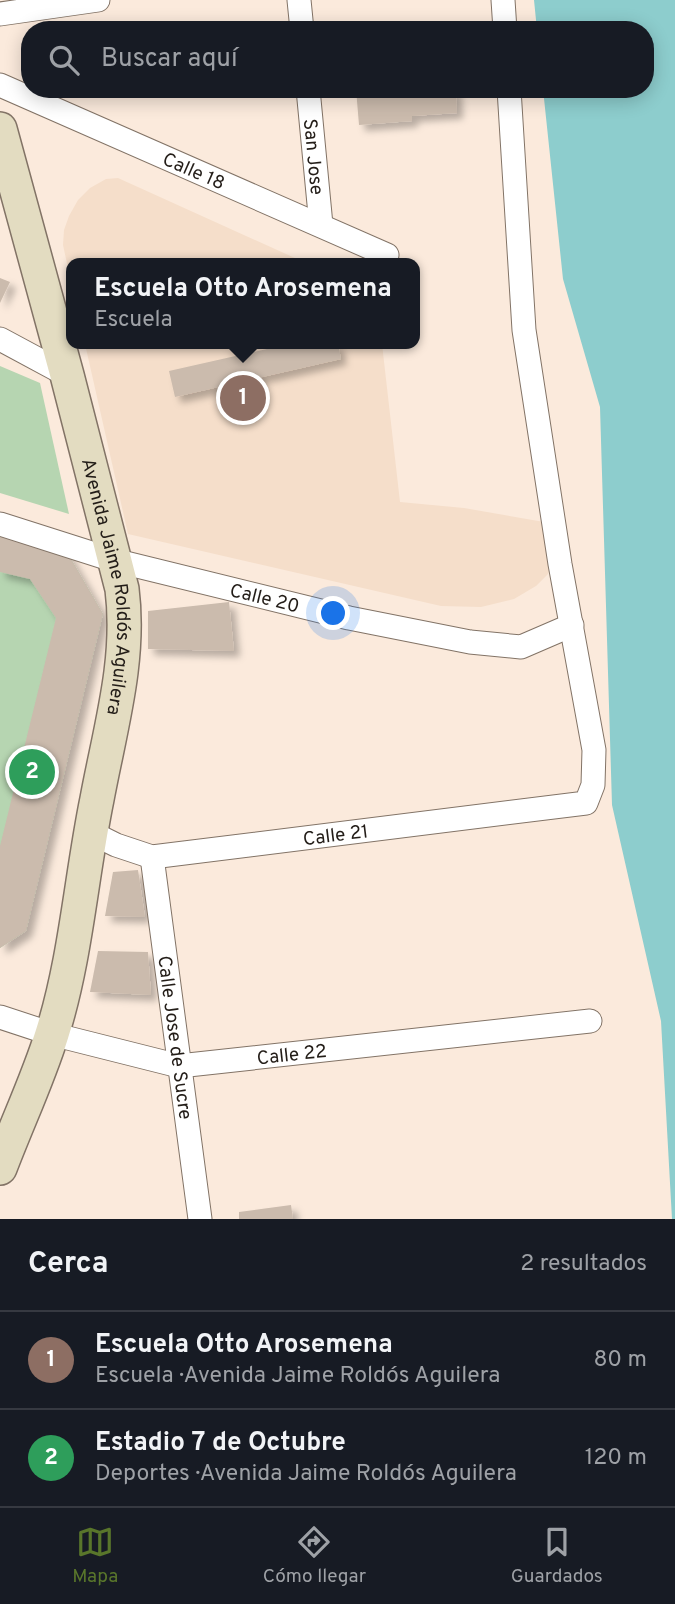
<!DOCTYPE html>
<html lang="es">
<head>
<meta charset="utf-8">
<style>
  body { margin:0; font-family:Overpass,sans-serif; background:#20242c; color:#f1f3f6 }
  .you { position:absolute; left:334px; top:614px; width:24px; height:24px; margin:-18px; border:5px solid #fff; border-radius:50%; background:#1a73e8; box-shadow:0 0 0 10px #1a73e833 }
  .badge { display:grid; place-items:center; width:46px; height:46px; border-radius:50%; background:#59762b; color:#fff; font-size:23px; font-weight:700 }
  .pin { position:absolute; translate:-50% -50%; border:4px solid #fff; box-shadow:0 2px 7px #0006 }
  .popup { position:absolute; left:66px; top:258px; width:354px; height:91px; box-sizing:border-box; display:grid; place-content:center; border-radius:14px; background:#171b24; filter:drop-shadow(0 2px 5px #0005); font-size:23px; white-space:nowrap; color:#9ea1a6 }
  .popup b { font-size:26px; color:#f1f3f6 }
  .popup::after { content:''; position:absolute; left:50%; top:100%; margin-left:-14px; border:14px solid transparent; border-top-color:#171b24 }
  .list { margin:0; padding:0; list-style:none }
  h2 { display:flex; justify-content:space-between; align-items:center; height:91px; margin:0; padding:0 28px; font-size:30px }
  h2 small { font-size:23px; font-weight:400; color:#9ea1a6 }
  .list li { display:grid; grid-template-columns:46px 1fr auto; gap:21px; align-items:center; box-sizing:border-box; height:98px; padding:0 28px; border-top:2px solid #363941 }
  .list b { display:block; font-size:26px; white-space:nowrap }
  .list p { margin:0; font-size:23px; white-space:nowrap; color:#9ea1a6 }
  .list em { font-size:23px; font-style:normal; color:#9ea1a6 }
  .icon { flex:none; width:38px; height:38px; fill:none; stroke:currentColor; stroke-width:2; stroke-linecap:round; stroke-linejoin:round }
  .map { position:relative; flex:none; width:675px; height:1219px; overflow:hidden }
  .search { position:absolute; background:#171b24; box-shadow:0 4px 18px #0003; left:21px; right:21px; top:21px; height:77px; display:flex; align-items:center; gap:18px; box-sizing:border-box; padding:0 24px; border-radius:28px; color:#9ea1a6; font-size:26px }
  .sheet { height:287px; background:#171b24 }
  nav { display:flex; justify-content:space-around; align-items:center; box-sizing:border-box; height:98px; border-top:2px solid #363941; background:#171b24; font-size:19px; color:#9ea1a6 }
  nav a { display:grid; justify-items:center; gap:4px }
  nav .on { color:#59762b }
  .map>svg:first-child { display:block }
  .built { fill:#f5deca }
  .green { fill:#b6d5b1 }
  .water { fill:#8dcdcd }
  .building { fill:#cbbbad; filter:url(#shadow) }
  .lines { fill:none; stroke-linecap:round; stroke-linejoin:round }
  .street-casing { stroke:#827366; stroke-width:25 }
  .secondary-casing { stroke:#827366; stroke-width:36 }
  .street { stroke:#fff; stroke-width:23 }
  .secondary { stroke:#e3dcc1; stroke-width:33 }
  .labels { text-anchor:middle; stroke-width:5; stroke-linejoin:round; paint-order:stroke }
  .street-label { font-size:19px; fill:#231d18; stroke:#fff }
</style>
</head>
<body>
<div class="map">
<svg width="675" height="1219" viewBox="0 0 675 1219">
  <defs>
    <filter id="shadow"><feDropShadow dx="6" dy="6" stdDeviation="3.5" flood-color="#0004"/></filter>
  </defs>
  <rect width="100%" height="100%" fill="#fbeadc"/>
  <!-- built -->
  <g class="built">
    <polygon points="118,178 306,263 72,263 71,282 63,245 64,230 69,216 78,200 90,188 106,179"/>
    <polygon points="85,344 382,344 400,502 464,508 544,522 555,556 548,574 536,586 514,599 481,607 441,606 128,534"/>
  </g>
  <!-- green -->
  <g class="green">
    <polygon points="0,366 40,383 69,514 0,493"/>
    <polygon points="0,531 64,547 103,614 26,931 0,948"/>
  </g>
  <!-- water -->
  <polygon class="water" points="534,0 675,0 675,1219 672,1219 661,1021 612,805 600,407 563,279 543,89 645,89 645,30 537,30"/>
  <!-- building -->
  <g class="building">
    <polygon points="356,89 456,89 457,113 412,116 412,121 359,125"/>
    <polygon points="0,278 10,282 0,303"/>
    <polygon points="289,344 338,344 341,359 175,397 169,371"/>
    <polygon points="0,531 64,547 103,614 26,931 0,948 0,846 56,618 30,579 0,572"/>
    <polygon points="229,602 234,651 148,649 148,611"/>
    <polygon points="138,870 145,917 105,916 113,872"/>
    <polygon points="98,951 148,952 151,995 90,992"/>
    <polygon points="291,1205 293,1219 239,1219 239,1212"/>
  </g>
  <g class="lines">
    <defs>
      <g id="street">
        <polyline points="299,0 302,30"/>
        <polyline points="503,0 505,30"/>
        <polyline points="0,14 98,0"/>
        <path id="s1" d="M0,85L387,255"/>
        <path id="s2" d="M308,89L321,225"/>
        <polyline points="0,339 67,375"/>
        <path id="s3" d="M0,524L113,560L349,618L470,642L521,647L572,625"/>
        <path id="s4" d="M90,832L116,845L152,857L586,803L593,785L594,750L560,564L524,330L509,89"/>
        <path id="s5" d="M152,857L200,1219"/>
        <path id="s6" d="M0,1017L52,1034L179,1066L590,1021"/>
      </g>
      <g id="secondary">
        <path id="s7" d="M0,129L67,375L122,589C131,660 110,729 97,799C81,877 76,958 52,1034C38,1079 17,1123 0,1168"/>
      </g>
    </defs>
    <!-- street casing -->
    <use href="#street" class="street-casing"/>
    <!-- secondary casing -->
    <use href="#secondary" class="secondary-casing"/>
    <!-- street -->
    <use href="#street" class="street"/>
    <!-- secondary -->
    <use href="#secondary" class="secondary"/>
  </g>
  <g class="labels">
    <!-- street labels -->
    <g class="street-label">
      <text dy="7" stroke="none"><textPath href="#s2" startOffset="68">San Jose</textPath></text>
      <text dy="7" stroke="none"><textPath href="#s1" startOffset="212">Calle 18</textPath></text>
      <text dy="7" stroke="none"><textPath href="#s7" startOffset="472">Avenida Jaime Roldós Aguilera</textPath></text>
      <text dy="7" stroke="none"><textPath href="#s3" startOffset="275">Calle 20</textPath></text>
      <text dy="7" stroke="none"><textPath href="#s4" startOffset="252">Calle 21</textPath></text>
      <text dy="7" stroke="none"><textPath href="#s5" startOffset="182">Calle Jose de Sucre</textPath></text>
      <text dy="7" stroke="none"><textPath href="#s6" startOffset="299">Calle 22</textPath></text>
    </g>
  </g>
</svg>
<div class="you"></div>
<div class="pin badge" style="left:243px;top:398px;background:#8d6e63">1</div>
<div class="popup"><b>Escuela Otto Arosemena</b>Escuela</div>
<div class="pin badge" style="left:32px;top:772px;background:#2e9e5b">2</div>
<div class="search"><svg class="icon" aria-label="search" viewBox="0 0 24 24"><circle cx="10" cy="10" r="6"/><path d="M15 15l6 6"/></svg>Buscar aquí</div>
</div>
<section class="sheet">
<h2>Cerca<small>2 resultados</small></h2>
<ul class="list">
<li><span class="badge" style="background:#8d6e63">1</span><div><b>Escuela Otto Arosemena</b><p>Escuela · Avenida Jaime Roldós Aguilera</p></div><em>80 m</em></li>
<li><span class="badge" style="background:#2e9e5b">2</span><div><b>Estadio 7 de Octubre</b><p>Deportes · Avenida Jaime Roldós Aguilera</p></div><em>120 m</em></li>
</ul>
</section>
<nav>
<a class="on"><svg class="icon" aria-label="map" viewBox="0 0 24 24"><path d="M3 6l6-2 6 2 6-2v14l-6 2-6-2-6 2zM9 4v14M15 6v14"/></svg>Mapa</a>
<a><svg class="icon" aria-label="directions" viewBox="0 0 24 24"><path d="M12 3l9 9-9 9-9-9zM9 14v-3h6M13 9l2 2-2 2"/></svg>Cómo llegar</a>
<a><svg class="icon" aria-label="saved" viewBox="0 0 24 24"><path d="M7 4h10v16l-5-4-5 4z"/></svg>Guardados</a>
</nav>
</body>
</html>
